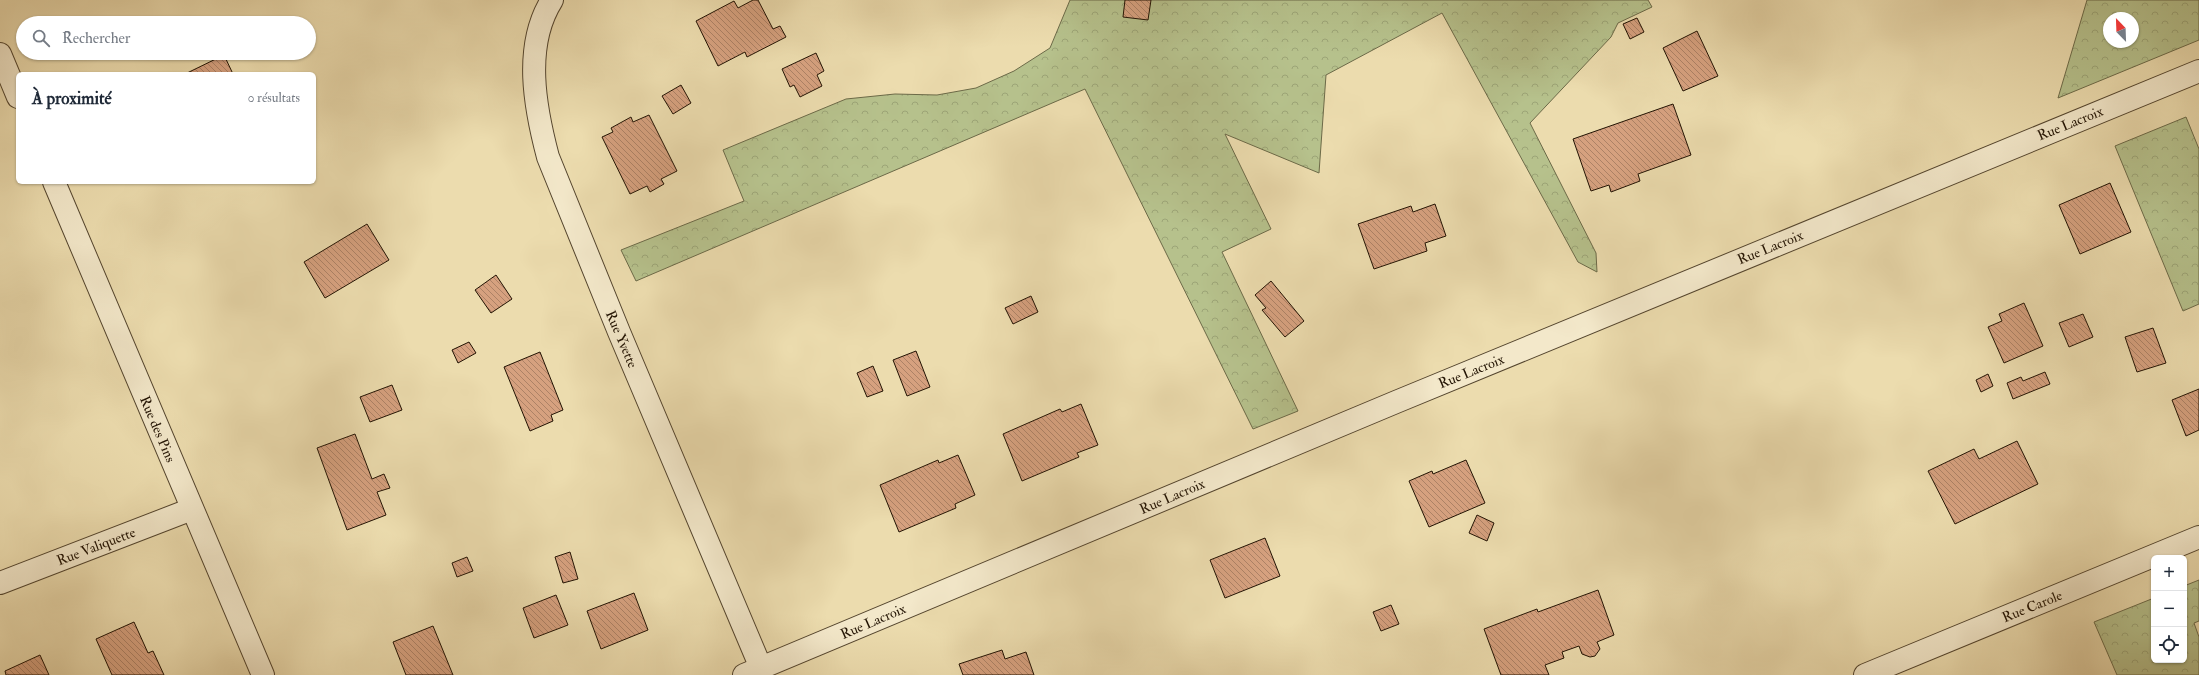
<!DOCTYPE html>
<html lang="fr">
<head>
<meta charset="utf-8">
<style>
  body { margin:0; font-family:"IM FELL Double Pica",serif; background:#f6f6f7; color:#1f2937 }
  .controls { position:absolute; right:12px; bottom:12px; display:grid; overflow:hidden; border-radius:6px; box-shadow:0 1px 3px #0004 }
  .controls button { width:36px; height:36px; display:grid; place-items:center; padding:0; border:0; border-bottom:1px solid #e0e1e3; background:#fff; color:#1f2937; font:20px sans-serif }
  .compass { position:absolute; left:2103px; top:12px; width:36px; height:36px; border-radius:50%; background:#fff; box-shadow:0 1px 3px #0004; rotate:337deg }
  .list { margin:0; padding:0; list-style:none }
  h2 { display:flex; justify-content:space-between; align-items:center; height:52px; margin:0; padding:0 16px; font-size:17px }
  h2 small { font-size:13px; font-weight:400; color:#747a83 }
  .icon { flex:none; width:22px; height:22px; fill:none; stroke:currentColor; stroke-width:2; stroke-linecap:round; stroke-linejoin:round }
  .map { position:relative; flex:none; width:2199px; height:675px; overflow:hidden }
  .search { position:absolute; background:#fff; box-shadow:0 1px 3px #0004; left:16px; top:16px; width:300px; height:44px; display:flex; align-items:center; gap:10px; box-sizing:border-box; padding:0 14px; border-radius:22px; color:#747a83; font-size:15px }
  .panel { position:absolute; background:#fff; box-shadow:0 1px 3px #0004; left:16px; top:72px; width:300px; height:112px; border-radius:6px }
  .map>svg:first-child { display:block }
  .forest { fill:url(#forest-crowns); stroke:#6c6a48; fill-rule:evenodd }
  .building { fill:url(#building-back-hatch); stroke:#221303 }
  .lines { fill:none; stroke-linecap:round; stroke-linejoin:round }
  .minor-casing { stroke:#54452e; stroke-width:24 }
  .minor { stroke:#f3e8ca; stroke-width:22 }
  .labels { text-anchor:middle; stroke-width:3; stroke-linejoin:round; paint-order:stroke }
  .street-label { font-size:14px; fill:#221303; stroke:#f3e8ca }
</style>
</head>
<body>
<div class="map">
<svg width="2199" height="675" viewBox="0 0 2199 675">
  <defs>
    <pattern id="forest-crowns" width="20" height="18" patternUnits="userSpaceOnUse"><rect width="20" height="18" fill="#b6c18c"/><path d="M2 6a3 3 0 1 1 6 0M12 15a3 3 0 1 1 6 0" fill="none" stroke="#9ca577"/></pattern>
    <pattern id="building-back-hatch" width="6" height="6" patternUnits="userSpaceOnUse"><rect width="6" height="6" fill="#d6a17f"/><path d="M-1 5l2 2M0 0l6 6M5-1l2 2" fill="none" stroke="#ad8266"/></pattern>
  </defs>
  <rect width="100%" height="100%" fill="#ecdcae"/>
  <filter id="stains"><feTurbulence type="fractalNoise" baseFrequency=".005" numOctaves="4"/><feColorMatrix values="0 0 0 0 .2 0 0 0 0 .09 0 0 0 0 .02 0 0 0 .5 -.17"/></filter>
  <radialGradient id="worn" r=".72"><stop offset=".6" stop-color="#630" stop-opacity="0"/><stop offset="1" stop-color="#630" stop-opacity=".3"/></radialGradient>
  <!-- forest -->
  <g class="forest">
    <polygon points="1070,0 1648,0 1652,7 1618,23 1611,37 1530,123 1596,253 1597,272 1578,262 1442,13 1326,75 1319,173 1225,134 1271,229 1222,252 1298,411 1253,429 1085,89 636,281 621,250 744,201 723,150 846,99 895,94 937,95 976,88 1014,71 1050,48"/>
    <path d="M2087,0H2199V40L2058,98ZM2109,18H2133V42H2109Z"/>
    <polygon points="2186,117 2199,149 2199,304 2183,311 2115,146"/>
    <polygon points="2199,580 2199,621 2194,623 2199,637 2199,675 2117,675 2094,622 2154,598 2154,660 2184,660 2184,586"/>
  </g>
  <!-- building -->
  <g class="building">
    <polygon points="753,0 758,0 773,29 780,26 786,37 747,57 745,52 718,66 696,21 734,1 738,8"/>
    <polygon points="1125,0 1151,0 1148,20 1123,17"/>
    <polygon points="1637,18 1644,32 1630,39 1623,24"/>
    <polygon points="1697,31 1718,76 1683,91 1663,48"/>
    <polygon points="816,53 824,71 817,75 822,86 800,97 794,85 790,87 782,69"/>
    <polygon points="224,55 233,74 185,74"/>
    <polygon points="681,85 691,103 673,114 662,96"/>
    <polygon points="1673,104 1691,155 1638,174 1640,181 1611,192 1609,185 1591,191 1573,139"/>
    <polygon points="649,115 677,171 661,179 664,184 650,192 647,186 630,194 602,137 613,132 611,128 631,117 633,122"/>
    <polygon points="2110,183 2131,232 2080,254 2059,205"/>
    <polygon points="1435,204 1446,236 1425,243 1427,251 1374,269 1358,224 1411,206 1413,212"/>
    <polygon points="367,224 389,260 325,298 304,262"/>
    <polygon points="496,275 512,299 491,313 475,290"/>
    <polygon points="1271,281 1304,321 1285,337 1262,310 1266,308 1255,295"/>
    <polygon points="1031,296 1038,312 1013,324 1005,308"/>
    <polygon points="2024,303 2043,346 2004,363 1988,327 2002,321 1999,314"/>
    <polygon points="2083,314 2093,337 2069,347 2059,323"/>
    <polygon points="2153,328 2166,363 2137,372 2125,337"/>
    <polygon points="469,342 476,353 458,363 452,350"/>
    <polygon points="916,351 930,387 907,396 893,360"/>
    <polygon points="540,352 563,410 551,415 553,421 530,431 504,367"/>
    <polygon points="873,366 883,391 867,397 857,373"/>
    <polygon points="2045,372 2050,384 2013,399 2007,383 2021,377 2023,381"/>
    <polygon points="1988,374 1993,386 1981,392 1976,380"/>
    <polygon points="392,385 402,410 370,422 360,397"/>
    <polygon points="2199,389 2199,430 2186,436 2172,400"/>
    <polygon points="1081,404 1098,445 1077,453 1079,457 1022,481 1003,434 1060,409 1062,412"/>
    <polygon points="355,434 372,479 384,474 390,488 377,492 386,515 347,530 317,448"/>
    <polygon points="2017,441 2038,484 1955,524 1928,471 1974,449 1979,459"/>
    <polygon points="958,455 975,495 955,504 956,508 899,532 880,485 938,460 939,463"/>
    <polygon points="1466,460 1485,503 1429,527 1409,481 1432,471 1433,474"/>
    <polygon points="1477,515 1494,523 1487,541 1469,533"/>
    <polygon points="1265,538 1280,576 1225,598 1210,560"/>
    <polygon points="570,552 578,579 563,583 555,557"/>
    <polygon points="467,557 473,571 457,577 452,563"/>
    <polygon points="1598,590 1614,635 1597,642 1600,649 1595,656 1590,657 1582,654 1579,646 1562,652 1564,658 1545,665 1549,675 1501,675 1484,629 1537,609 1538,612"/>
    <polygon points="634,593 648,630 601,649 587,611"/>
    <polygon points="556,595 568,625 534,638 523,608"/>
    <polygon points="1391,605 1399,624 1381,631 1373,612"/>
    <polygon points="134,622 148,653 153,651 164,675 112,675 96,639"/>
    <polygon points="433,626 453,675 406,675 393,642"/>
    <polygon points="1002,650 1005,659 1026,652 1034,675 963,675 959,664"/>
    <polygon points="40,655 49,675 6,675 5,671"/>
  </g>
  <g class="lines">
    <defs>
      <g id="minor">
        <path d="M552,0C523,46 535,108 548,157L619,332L761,668"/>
        <polyline points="0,54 18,97"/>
        <polyline points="54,182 263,675"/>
        <polyline points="0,583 192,509"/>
        <polyline points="744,675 1396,402 2199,71"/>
        <polyline points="1865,675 2199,537"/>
      </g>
    </defs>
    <!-- minor casing -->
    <use href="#minor" class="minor-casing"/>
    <!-- minor -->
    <use href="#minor" class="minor"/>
  </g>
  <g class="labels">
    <!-- street labels -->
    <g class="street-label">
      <text transform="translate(2070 123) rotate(-22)" y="5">Rue Lacroix</text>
      <text transform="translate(1770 247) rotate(-22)" y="5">Rue Lacroix</text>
      <text transform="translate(622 339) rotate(67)" y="5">Rue Yvette</text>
      <text transform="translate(1471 371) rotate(-22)" y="5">Rue Lacroix</text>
      <text transform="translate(158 429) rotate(67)" y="5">Rue des Pins</text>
      <text transform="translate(1172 496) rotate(-23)" y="5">Rue Lacroix</text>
      <text transform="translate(96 546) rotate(-21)" y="5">Rue Valiquette</text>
      <text transform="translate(2032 606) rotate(-22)" y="5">Rue Carole</text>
      <text transform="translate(873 621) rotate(-23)" y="5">Rue Lacroix</text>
    </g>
  </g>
  <rect width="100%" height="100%" filter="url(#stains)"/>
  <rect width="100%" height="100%" fill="url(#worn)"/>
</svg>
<div class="controls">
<button>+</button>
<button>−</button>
<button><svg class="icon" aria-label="locate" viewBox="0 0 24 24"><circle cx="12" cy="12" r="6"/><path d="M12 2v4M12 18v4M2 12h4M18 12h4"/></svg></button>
</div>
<svg class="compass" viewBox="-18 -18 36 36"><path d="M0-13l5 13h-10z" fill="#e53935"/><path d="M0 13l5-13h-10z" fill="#747a83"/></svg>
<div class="search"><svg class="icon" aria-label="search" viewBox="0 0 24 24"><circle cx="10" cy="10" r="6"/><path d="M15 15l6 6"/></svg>Rechercher</div>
<section class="panel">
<h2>À proximité<small>0 résultats</small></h2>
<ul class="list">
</ul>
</section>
</div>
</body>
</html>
